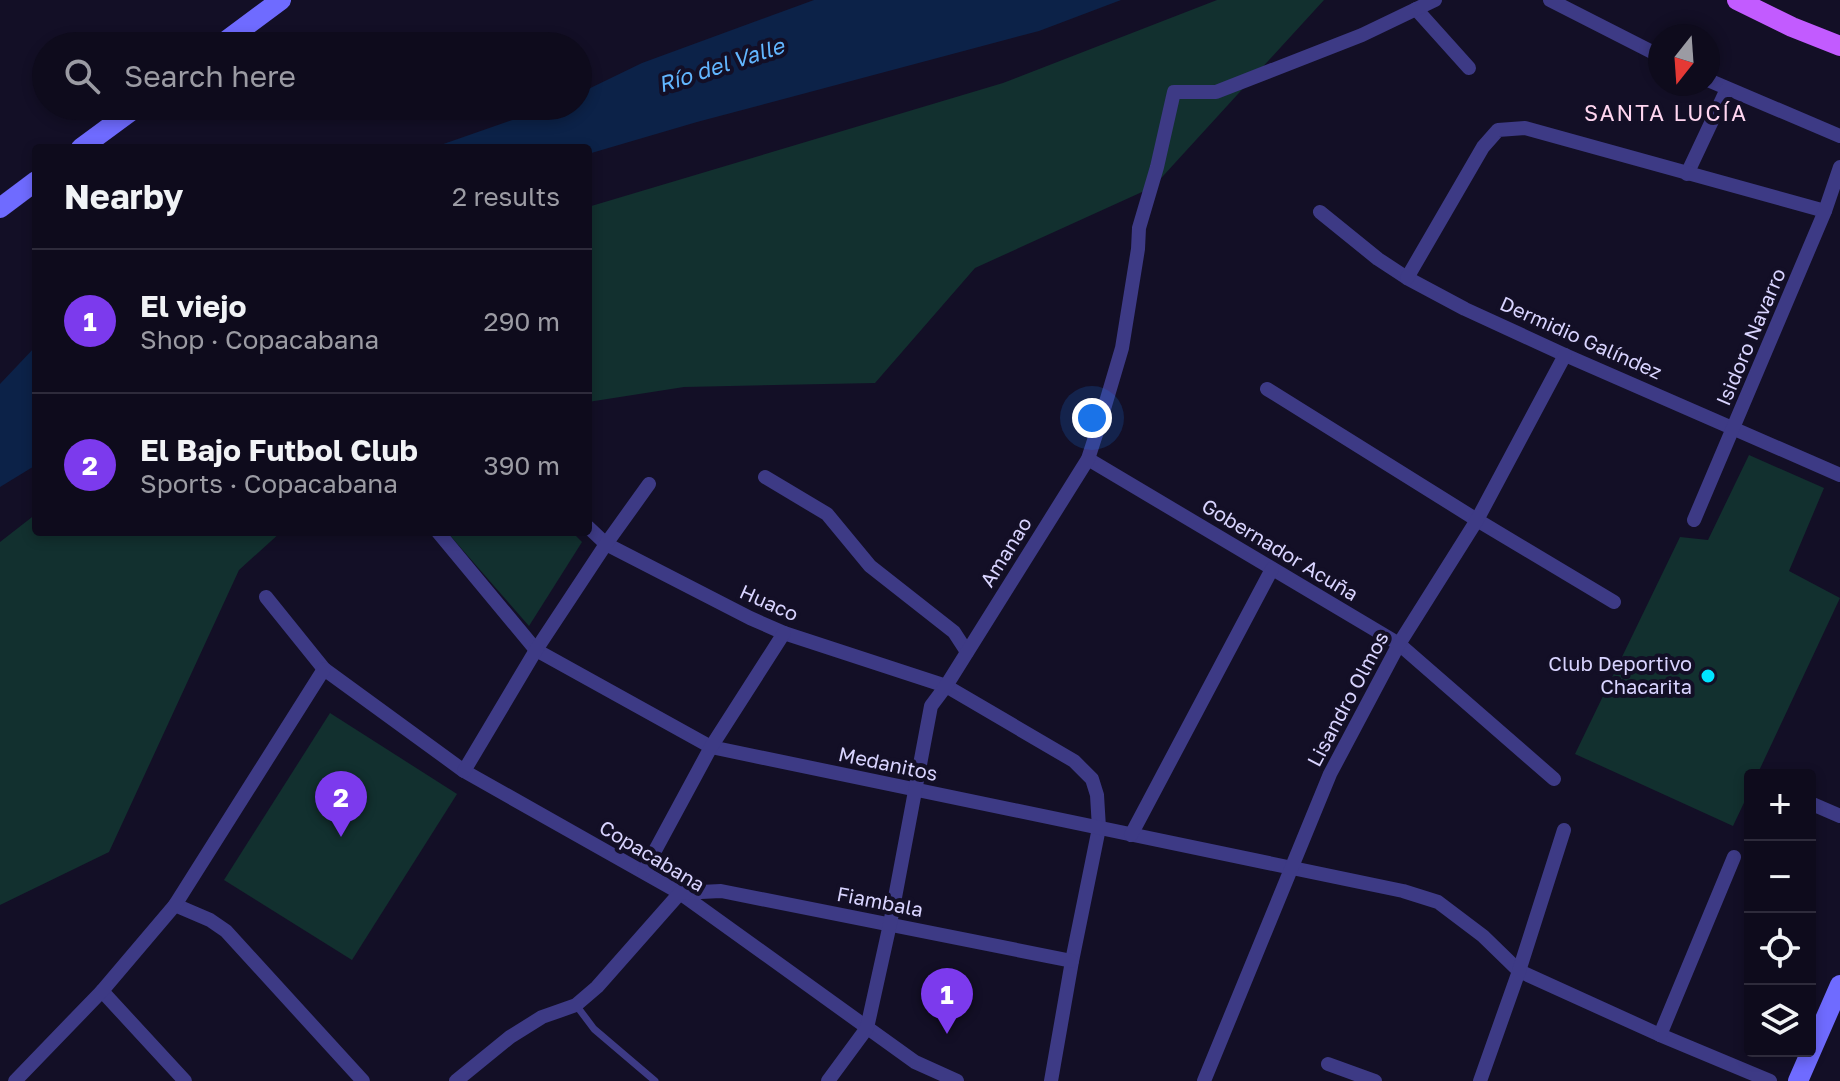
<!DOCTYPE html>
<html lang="en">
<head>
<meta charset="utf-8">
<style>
  body { margin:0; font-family:"Golos Text",sans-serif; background:#171425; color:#f1f3f6 }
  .controls { position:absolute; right:24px; bottom:24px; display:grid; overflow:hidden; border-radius:8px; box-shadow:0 4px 12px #0003 }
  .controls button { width:72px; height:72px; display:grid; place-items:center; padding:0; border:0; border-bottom:2px solid #2e2b3b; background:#0e0b1c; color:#f1f3f6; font:40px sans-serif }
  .compass { position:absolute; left:1648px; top:24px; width:72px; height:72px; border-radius:50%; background:#0e0b1c; box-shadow:0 4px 12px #0003; rotate:197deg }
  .you { position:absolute; left:1092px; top:418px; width:28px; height:28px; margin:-20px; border:6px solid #fff; border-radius:50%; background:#1a73e8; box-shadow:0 0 0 12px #1a73e833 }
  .badge { display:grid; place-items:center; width:52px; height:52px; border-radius:50%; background:#7c3aed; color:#fff; font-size:26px; font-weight:700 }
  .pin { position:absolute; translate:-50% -66px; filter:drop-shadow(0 2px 4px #0008) }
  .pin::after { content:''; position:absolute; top:42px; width:28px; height:24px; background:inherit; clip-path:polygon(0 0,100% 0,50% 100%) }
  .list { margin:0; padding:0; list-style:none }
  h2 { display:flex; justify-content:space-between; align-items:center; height:104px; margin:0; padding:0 32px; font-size:34px }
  h2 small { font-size:26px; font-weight:400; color:#9b9ba3 }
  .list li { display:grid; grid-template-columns:52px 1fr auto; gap:24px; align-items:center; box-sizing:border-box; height:144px; padding:0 32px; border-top:2px solid #2e2b3b }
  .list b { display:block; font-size:30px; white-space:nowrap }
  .list p { margin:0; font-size:26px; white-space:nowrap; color:#9b9ba3 }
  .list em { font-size:26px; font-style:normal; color:#9b9ba3 }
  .icon { flex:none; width:44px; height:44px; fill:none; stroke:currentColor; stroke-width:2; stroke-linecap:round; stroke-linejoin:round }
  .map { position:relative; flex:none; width:1840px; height:1081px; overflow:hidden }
  .search { position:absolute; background:#0e0b1c; box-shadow:0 4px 12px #0003; left:32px; top:32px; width:560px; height:88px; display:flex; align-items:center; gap:20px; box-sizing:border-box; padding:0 28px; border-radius:44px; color:#9b9ba3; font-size:30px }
  .panel { position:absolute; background:#0e0b1c; box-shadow:0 4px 12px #0003; left:32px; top:144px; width:560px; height:392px; border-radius:8px }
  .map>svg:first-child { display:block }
  .green { fill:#12302f }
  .water { fill:#0c2248 }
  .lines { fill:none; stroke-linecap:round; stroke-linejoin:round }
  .lane { stroke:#3d3a85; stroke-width:7 }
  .street { stroke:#3d3a85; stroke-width:14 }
  .secondary { stroke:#6f6bff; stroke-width:20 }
  .primary { stroke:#c25bff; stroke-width:20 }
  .poi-dot { fill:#00e5ff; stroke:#130f26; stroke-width:3 }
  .labels { text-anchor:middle; stroke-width:8; stroke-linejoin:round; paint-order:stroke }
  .street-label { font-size:20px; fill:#d9d4ff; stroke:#130f26 }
  .poi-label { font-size:20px; fill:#d9d4ff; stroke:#130f26; text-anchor:end }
  .water-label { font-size:22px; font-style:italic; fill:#62b6ff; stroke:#130f26 }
  .neighbourhood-label { font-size:22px; letter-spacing:2px; fill:#ffd6f0; stroke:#130f26 }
</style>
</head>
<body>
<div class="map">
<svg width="1840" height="1081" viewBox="0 0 1840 1081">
  <rect width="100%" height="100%" fill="#130f26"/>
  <!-- green -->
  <g class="green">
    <polygon points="1217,0 1324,0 1153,187 975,268 875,383 684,387 588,402 588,207 1003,83"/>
    <polygon points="1749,455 1824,488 1789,571 1840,598 1757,775 1750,775 1750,790 1733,826 1575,754 1680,537 1708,540"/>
    <polygon points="36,514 36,532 281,532 239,570 109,852 0,905 0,542"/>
    <polygon points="447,532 572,532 582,542 529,626"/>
    <polygon points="330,713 457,794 352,960 224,880"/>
  </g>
  <!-- water -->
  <g class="water">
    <polygon points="814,0 1121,0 1039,31 697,122 588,154 588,148 432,148 552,106 578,106 578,94 642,63"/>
    <polygon points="36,346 36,465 0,487 0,384"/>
  </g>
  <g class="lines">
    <!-- lane -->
    <polyline class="lane" points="576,1005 594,1029 655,1081"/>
    <!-- street -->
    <g class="street">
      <polyline points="1550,0 1660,56"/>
      <polyline points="1416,9 1469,68"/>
      <polyline points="1708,80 1840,136"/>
      <polyline points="1687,174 1727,89"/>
      <polyline points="1320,212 1378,259 1407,278 1465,309 1565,355 1840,475"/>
      <polyline points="1407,278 1483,147 1498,130 1525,128 1825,211"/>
      <polyline points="1267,389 1477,520 1614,602"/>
      <polyline points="1088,459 1399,644 1554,779"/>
      <polyline points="765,477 827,514 870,566 954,632 967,652"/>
      <polyline points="1694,520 1825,211 1840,167"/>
      <polyline points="588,527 606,544 750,618 784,633 946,686 1074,761 1092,779 1097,795 1099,828 1072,961 1051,1081"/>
      <polyline points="438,532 536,650 711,747 1403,891 1438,902 1483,936 1519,971 1660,1035 1770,1081"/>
      <polyline points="266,597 324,669 464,771 680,893 915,1062 957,1081"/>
      <polyline points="464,771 536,650 606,544 649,484"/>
      <polyline points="1810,803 1840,816"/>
      <polyline points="1131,835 1272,569"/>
      <polyline points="644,871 711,747 784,633"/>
      <polyline points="175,905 210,920 226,931 363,1081"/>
      <polyline points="102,991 185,1081"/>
      <polyline points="1660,1035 1734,857"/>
      <polyline points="1328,1064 1375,1081"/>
      <polyline points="15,1081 102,991 175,905 324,669"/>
      <polyline points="456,1081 510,1037 542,1017 576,1005 597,987 680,893 721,891 1072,961"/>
      <polyline points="828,1081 867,1028 890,924 931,706 946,686 1088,459 1101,419 1122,348 1138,249 1139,228 1157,167 1174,92 1216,92 1362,35 1435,0"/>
      <polyline points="1204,1081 1330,774 1399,644 1477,520 1565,355"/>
      <polyline points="1480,1081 1519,971 1564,830"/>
    </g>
    <!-- secondary -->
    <g class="secondary">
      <polyline points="219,46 281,0"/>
      <polyline points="81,148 138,106"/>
      <polyline points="0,208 36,181"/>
      <polyline points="1798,1081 1840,985"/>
    </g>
    <!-- primary -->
    <polyline class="primary" points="1737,0 1792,27 1840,46"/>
  </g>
  <!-- markers -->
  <circle class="poi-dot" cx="1708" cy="676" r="8"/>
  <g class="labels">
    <!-- street labels -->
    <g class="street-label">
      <text transform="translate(1751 337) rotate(-67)" y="7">Isidoro Navarro</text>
      <text transform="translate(1581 338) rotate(24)" y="7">Dermidio Galíndez</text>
      <text transform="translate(1280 550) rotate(31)" y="7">Gobernador Acuña</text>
      <text transform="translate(1006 552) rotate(-58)" y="7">Amanao</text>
      <text transform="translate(769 603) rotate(24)" y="7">Huaco</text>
      <text transform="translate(1348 699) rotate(-62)" y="7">Lisandro Olmos</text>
      <text transform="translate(888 764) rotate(12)" y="7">Medanitos</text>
      <text transform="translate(652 856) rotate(31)" y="7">Copacabana</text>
      <text transform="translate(880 902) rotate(11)" y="7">Fiambala</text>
    </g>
    <!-- poi labels -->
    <g class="poi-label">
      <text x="1692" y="671">Club Deportivo<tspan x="1692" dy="23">Chacarita</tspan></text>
    </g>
    <!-- water labels -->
    <g class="water-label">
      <text transform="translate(721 65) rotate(-18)" y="8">Río del Valle</text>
    </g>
    <!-- neighbourhood labels -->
    <g class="neighbourhood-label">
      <text x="1666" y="121">SANTA LUCÍA</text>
    </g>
  </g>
</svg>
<div class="controls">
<button>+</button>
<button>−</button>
<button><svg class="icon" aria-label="locate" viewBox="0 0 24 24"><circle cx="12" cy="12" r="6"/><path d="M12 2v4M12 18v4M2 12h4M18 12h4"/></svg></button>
<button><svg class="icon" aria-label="layers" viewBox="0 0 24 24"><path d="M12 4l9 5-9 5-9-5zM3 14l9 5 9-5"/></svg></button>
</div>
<svg class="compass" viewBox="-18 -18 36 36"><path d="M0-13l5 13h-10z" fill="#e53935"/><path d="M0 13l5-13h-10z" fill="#9b9ba3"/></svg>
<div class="you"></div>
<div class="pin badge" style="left:947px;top:1034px">1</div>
<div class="pin badge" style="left:341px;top:837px">2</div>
<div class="search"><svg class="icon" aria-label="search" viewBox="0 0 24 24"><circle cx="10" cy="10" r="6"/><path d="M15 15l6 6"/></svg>Search here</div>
<section class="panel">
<h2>Nearby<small>2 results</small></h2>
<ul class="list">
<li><span class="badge">1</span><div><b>El viejo</b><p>Shop · Copacabana</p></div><em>290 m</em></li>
<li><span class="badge">2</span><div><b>El Bajo Futbol Club</b><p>Sports · Copacabana</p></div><em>390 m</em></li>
</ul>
</section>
</div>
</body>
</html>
